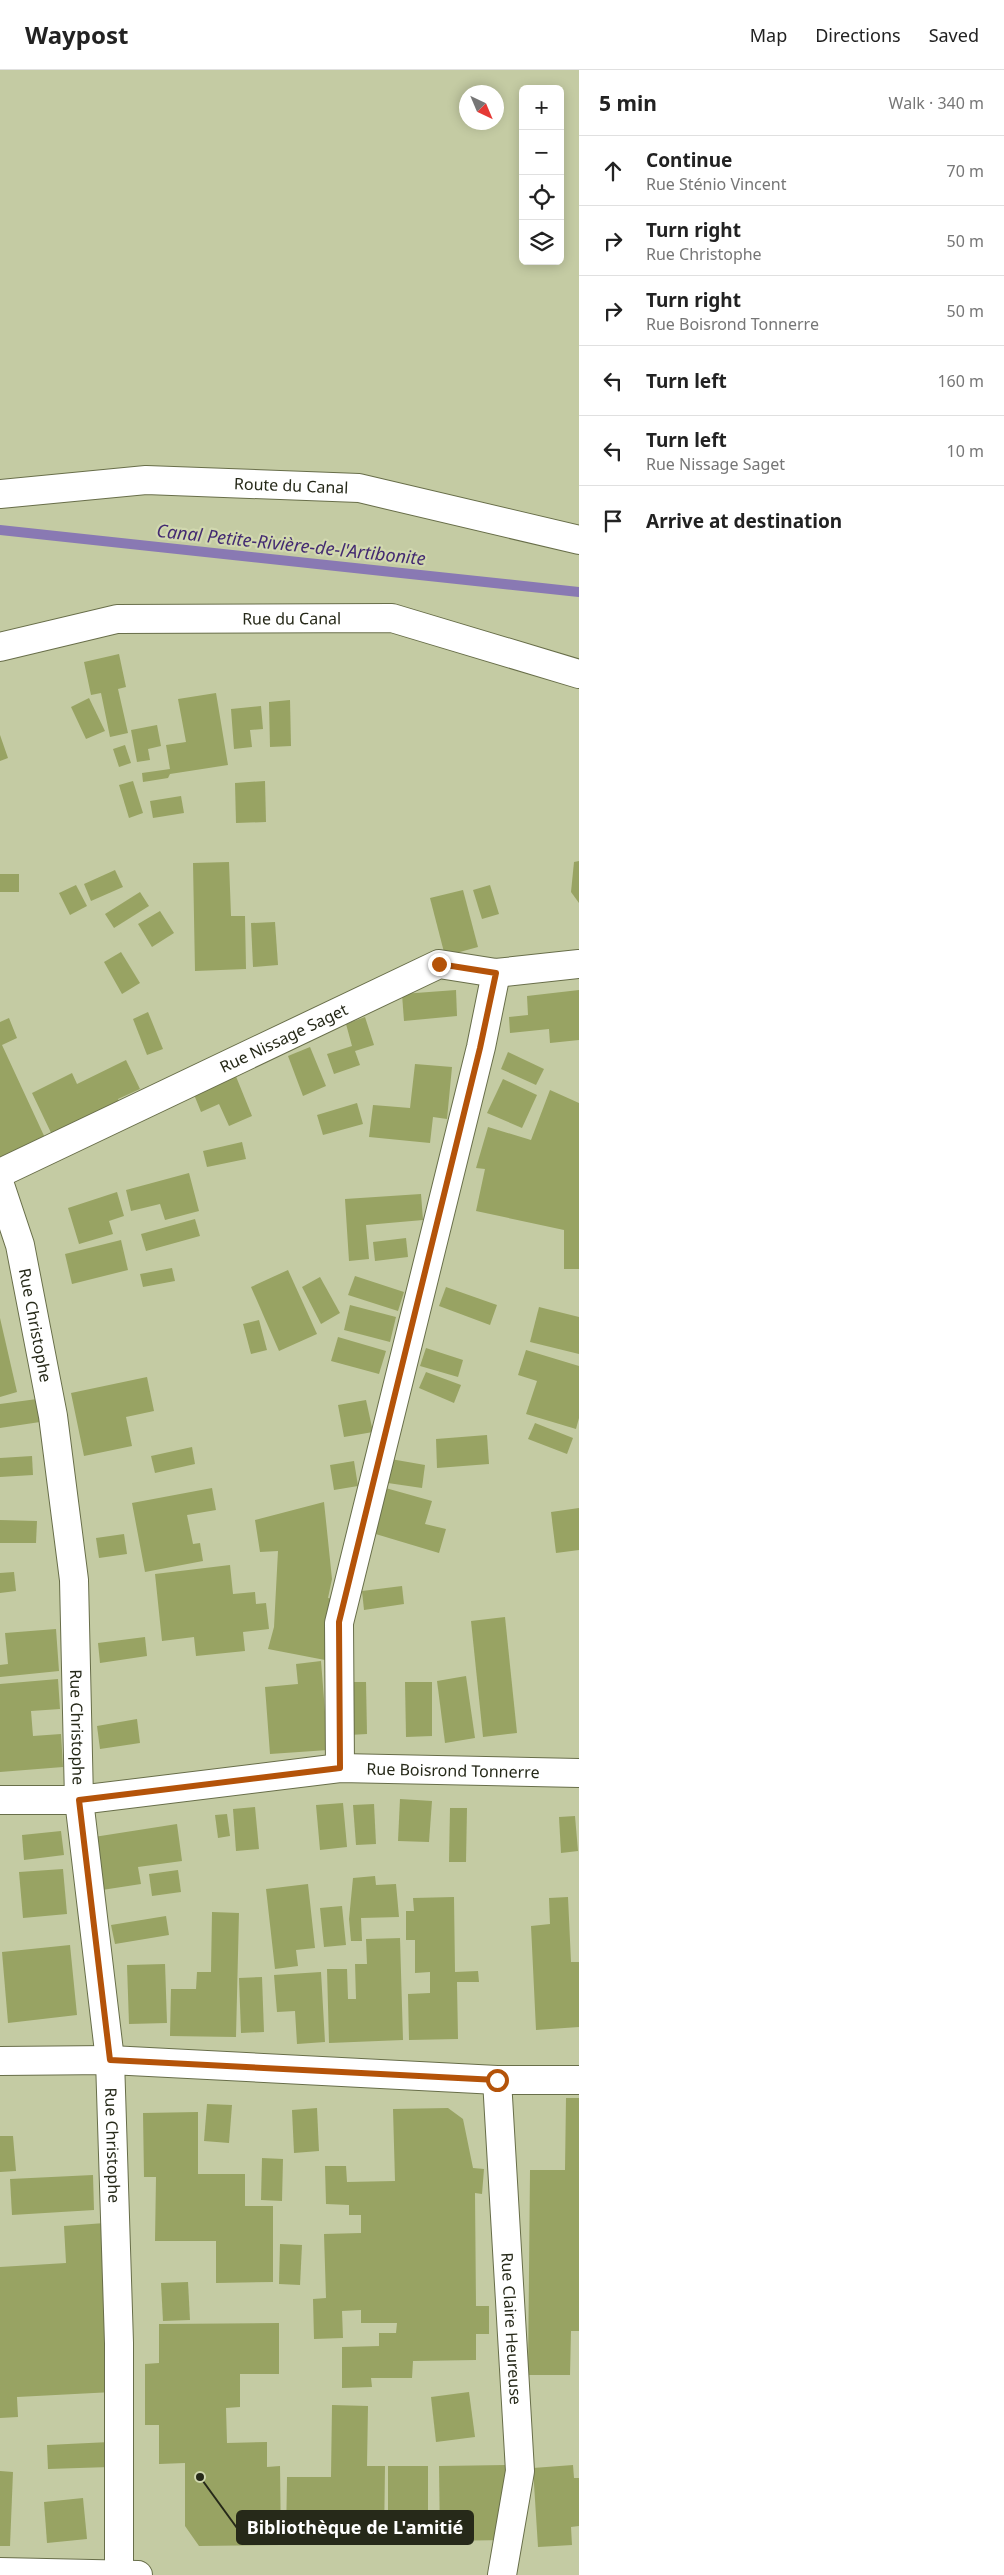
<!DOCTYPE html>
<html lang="en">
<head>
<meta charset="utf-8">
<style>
  body { margin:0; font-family:"Noto Sans",sans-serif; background:#f6f6f6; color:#222 }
  .controls { position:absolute; right:15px; top:15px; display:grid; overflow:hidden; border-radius:8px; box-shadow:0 2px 12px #0003 }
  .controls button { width:45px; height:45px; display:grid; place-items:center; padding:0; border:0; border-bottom:1px solid #e0e0e0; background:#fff; color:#222; font:25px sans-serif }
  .compass { position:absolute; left:459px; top:15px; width:45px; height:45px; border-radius:50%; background:#fff; box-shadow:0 2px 12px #0003; rotate:136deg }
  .stop { position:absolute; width:15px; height:15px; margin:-11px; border:4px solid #b45309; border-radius:50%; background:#fff }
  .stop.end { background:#b45309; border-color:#fff; box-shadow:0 1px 5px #0008 }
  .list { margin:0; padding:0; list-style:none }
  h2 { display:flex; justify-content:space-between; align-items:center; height:65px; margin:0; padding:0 20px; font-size:21px }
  h2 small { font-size:16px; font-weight:400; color:#767676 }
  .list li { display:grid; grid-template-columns:32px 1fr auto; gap:15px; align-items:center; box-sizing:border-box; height:70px; padding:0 20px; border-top:1px solid #e0e0e0 }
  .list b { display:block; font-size:19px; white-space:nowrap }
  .list p { margin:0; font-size:16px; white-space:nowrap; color:#767676 }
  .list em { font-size:16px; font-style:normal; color:#767676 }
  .icon { flex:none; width:28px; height:28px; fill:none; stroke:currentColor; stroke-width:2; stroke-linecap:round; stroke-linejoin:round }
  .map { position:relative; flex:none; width:579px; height:2505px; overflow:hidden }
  header { display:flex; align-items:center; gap:30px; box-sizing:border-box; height:70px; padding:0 25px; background:#fff; border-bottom:1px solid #e0e0e0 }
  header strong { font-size:24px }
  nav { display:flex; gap:28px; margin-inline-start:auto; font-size:18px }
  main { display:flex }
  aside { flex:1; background:#fff }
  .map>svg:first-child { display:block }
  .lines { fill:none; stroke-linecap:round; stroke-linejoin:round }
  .stream { stroke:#8979b3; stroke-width:10 }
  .building { fill:#98a363 }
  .minor-casing { stroke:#686e49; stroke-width:30 }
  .major-casing { stroke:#686e49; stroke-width:30 }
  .minor { stroke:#fff; stroke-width:28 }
  .major { stroke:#fff; stroke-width:28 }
  .route { stroke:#b45309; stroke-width:6 }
  .labels { text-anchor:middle; stroke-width:4.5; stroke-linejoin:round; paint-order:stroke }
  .street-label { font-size:16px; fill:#262919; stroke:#d1d8af }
  .water-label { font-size:18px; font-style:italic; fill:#432a71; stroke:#d1d8af }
  .leader { fill:none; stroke:#262919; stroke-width:2 }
  .callout-dot { fill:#262919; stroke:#d1d8af; stroke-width:2 }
  .callout { fill:#262919; stroke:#262919; stroke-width:2 }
  .callout-label { font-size:18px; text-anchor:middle; font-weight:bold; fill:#fff }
</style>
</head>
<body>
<header>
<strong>Waypost</strong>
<nav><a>Map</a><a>Directions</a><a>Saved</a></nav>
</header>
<main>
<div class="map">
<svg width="579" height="2505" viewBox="0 0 579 2505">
  <rect width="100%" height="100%" fill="#c4cba3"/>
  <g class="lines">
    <!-- stream -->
    <polyline class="stream" points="0,460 579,522"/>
  </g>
  <!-- building -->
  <g class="building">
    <polygon points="119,584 126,617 118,619 128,663 110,667 101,623 91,625 84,592"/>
    <polygon points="216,623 228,695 170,704 168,708 143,712 142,703 170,699 166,675 186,672 178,629"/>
    <polygon points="89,628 105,661 86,669 71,637"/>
    <polygon points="290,630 291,676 270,677 269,632"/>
    <polygon points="261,636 263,659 250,660 252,677 234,679 231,639"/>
    <polygon points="157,655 161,676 148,679 150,690 137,692 131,660"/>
    <polygon points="0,665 8,688 0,691"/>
    <polygon points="125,675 131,693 119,697 113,679"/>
    <polygon points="133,711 143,743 129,748 119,715"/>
    <polygon points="265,711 266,752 236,753 235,713"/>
    <polygon points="181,726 184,743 153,748 150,731"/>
    <polygon points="579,791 579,833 571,822 574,792"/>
    <polygon points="229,792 231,846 245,846 246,899 195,901 193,793"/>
    <polygon points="115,800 123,817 91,831 84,814"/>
    <rect x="0" y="804" width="19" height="18"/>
    <polygon points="76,815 87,836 70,845 59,823"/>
    <polygon points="490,815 499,844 482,849 473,820"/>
    <polygon points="463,820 478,877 445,886 430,828"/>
    <polygon points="140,822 149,836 114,858 105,844"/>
    <polygon points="160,841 174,863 152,877 138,854"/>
    <polygon points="275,852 278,895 253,897 251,853"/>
    <polygon points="121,882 140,913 122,924 104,892"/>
    <polygon points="456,920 457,946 404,951 402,924"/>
    <polygon points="579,920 579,970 550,973 549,959 510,963 509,947 528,945 527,926"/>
    <polygon points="148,942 163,979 147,985 133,949"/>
    <polygon points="365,947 374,975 355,981 360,995 334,1004 327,984 352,976 346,954"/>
    <polygon points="9,948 17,968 2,975 46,1070 0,1092 0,952"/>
    <polygon points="310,977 326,1016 303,1026 288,986"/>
    <polygon points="508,982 544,999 536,1015 501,999"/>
    <polygon points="126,990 140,1019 118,1029 122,1037 54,1069 32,1023 72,1003 77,1014"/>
    <polygon points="415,994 452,997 447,1049 433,1047 430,1073 369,1067 373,1035 410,1038"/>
    <polygon points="235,1004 252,1046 229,1056 219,1034 201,1042 193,1022"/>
    <polygon points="503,1009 537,1025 522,1058 487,1043"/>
    <polygon points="550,1020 579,1033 579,1199 564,1199 564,1160 476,1141 485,1099 476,1098 488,1057 531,1070"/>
    <polygon points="357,1033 363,1054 323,1065 317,1045"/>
    <polygon points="242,1072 246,1089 207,1097 203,1081"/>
    <polygon points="189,1103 199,1141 165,1150 160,1134 131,1141 126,1120"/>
    <polygon points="117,1122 124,1146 109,1151 113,1164 79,1174 68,1138"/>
    <polygon points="421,1124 423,1150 366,1155 369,1189 349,1191 345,1129"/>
    <polygon points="195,1149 200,1166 146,1181 141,1164"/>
    <polygon points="406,1168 408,1187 375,1191 373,1172"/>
    <polygon points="121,1170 128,1200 72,1214 65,1184"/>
    <polygon points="172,1198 175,1211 143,1217 140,1204"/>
    <polygon points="288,1200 317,1264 279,1281 251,1217"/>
    <polygon points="355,1206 404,1222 398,1241 348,1225"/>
    <polygon points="320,1207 340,1243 321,1254 302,1217"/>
    <polygon points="446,1217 497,1235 490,1255 439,1236"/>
    <polygon points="350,1235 396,1247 390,1272 344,1260"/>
    <polygon points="539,1237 579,1247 579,1284 530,1272"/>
    <polygon points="0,1248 17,1322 0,1327"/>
    <polygon points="259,1250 267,1280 251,1284 243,1254"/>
    <polygon points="338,1267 386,1281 379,1304 331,1291"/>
    <polygon points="426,1278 463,1290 458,1307 420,1296"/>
    <polygon points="526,1280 579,1296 579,1348 576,1359 526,1344 537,1311 518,1305"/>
    <polygon points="426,1302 461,1315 454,1333 419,1318"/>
    <polygon points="147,1307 154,1341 126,1347 132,1376 84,1386 71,1323"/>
    <polygon points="37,1329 40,1352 0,1358 0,1334"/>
    <polygon points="366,1330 373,1362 344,1367 338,1335"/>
    <polygon points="535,1353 573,1368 567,1384 528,1369"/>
    <polygon points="487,1365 489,1394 437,1398 436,1369"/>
    <polygon points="192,1377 195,1394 155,1403 151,1386"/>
    <polygon points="32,1386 33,1405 0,1407 0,1388"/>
    <polygon points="385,1388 425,1395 422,1418 381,1412"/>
    <polygon points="354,1391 358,1416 334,1420 330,1395"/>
    <polygon points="382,1417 432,1431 425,1454 446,1459 439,1483 369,1462"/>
    <polygon points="212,1418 216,1440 187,1445 193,1474 200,1473 203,1491 145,1502 132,1433"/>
    <polygon points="324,1432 332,1509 328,1528 338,1530 325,1590 268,1579 274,1557 278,1481 260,1482 255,1450"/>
    <polygon points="579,1438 579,1480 556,1483 551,1442"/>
    <polygon points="0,1450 37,1451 36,1473 0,1473"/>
    <polygon points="124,1464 127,1484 99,1488 96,1468"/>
    <polygon points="230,1495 233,1524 255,1522 256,1534 266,1533 269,1559 243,1562 245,1581 196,1586 194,1567 162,1571 155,1504"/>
    <polygon points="14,1502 16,1521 0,1523 0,1503"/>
    <polygon points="402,1516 404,1534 364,1540 362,1521"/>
    <polygon points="505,1547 517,1663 483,1667 471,1551"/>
    <polygon points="56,1559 59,1601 0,1607 0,1595 8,1594 5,1563"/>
    <polygon points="145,1567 147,1586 100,1593 98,1573"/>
    <polygon points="321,1591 328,1680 270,1684 265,1617 298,1614 296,1594"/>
    <polygon points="466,1606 475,1668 445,1673 437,1611"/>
    <polygon points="58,1609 60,1639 31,1641 33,1666 61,1664 63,1697 0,1702 0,1614"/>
    <polygon points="348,1612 366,1612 367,1664 349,1665"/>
    <polygon points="405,1612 432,1612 432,1666 406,1667"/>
    <polygon points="137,1649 140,1673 100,1679 97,1656"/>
    <polygon points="400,1729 432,1731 429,1772 398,1771"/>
    <polygon points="343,1733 347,1777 320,1780 316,1735"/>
    <polygon points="374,1734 376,1774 356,1775 353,1735"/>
    <polygon points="255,1737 259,1779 236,1781 233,1739"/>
    <polygon points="450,1738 467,1738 466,1792 449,1792"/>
    <polygon points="227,1744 230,1766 218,1768 215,1745"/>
    <polygon points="575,1746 578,1781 561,1783 559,1747"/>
    <polygon points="177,1754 182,1791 138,1797 141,1814 102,1820 94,1767"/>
    <polygon points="61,1761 64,1785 24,1790 22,1765"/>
    <polygon points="63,1799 67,1844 23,1848 19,1802"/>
    <polygon points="178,1800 181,1822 152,1826 149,1804"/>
    <polygon points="375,1806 376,1815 396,1814 399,1847 361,1848 362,1871 351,1871 349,1849 353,1808"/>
    <polygon points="308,1814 315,1878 296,1880 298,1896 275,1899 266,1819"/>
    <polygon points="454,1827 455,1902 478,1901 479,1912 457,1912 458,1969 409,1970 408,1924 430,1923 430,1902 415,1903 415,1870 406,1870 406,1841 414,1841 413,1828"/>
    <polygon points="568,1827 571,1892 579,1892 579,1957 536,1960 531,1856 550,1854 549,1828"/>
    <polygon points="342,1836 346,1875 324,1877 320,1838"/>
    <polygon points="212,1842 239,1843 236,1967 170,1966 171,1919 196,1919 197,1902 211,1902"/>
    <polygon points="166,1846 169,1865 115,1874 111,1855"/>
    <polygon points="400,1868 403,1970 329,1973 327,1899 347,1899 348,1929 356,1929 355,1894 367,1894 366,1869"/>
    <polygon points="70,1875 77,1945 8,1953 2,1882"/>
    <polygon points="165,1894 167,1953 129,1954 127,1895"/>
    <polygon points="321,1902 325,1972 297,1974 295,1941 277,1942 274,1905"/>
    <polygon points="262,1907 264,1962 241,1963 239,1908"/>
    <polygon points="566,2028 579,2028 579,2261 571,2261 570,2305 528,2305 530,2100 565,2100"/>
    <polygon points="207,2034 232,2035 229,2073 204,2071"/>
    <polygon points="317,2038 319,2081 294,2083 292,2040"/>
    <polygon points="448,2038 463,2049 473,2098 484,2099 482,2124 475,2123 476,2236 489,2236 489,2264 476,2264 476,2290 413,2291 412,2308 371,2308 372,2317 342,2318 342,2277 379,2276 379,2263 396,2263 397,2253 361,2253 361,2240 342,2241 343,2268 314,2269 313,2229 326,2228 324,2164 361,2163 361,2145 349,2145 349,2135 326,2134 325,2096 346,2096 347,2112 395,2111 393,2039"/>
    <polygon points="198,2042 198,2104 245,2104 245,2136 273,2136 273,2212 216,2213 216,2171 155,2171 156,2107 144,2107 143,2043"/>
    <polygon points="0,2066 13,2066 16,2101 0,2102"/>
    <polygon points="262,2088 283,2089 282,2131 261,2130"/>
    <polygon points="93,2105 94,2140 12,2145 10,2109"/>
    <polygon points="105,2153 113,2322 17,2327 18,2347 0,2348 0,2197 66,2193 64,2156"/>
    <polygon points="280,2174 302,2175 300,2215 279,2214"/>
    <polygon points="188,2212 190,2250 163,2251 161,2213"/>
    <polygon points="279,2253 279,2304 240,2304 240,2337 226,2338 227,2373 267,2372 267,2397 280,2396 281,2475 199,2476 185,2456 185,2393 159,2394 159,2355 145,2355 145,2294 159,2293 159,2254"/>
    <polygon points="469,2322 475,2367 436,2372 431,2327"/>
    <polygon points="332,2335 368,2336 367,2396 385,2396 384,2470 286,2470 287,2407 331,2407"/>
    <polygon points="110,2372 110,2397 48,2399 47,2375"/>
    <polygon points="506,2395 507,2470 440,2471 439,2396"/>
    <polygon points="573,2395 574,2408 579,2408 579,2456 571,2457 572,2475 538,2477 533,2398"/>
    <rect x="388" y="2396" width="40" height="73"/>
    <polygon points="0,2401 13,2402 10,2476 0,2476"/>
    <polygon points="83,2428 87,2469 47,2473 44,2432"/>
  </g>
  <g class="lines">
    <defs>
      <g id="minor">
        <path id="s1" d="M0,424L146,410L359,418L579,470"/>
        <path id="s2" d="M0,577L117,549L392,548L579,604"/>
        <path id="s3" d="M0,1103L439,894L496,903L579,894"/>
        <path id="s4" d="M0,1115L20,1175L53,1346L74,1510L79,1730L110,1990L119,2273V2505"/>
        <polyline points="340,1698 339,1553 481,977 496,903"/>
        <path id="s5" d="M0,1730H79L340,1698L579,1703"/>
        <polyline points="0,1991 110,1990 497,2010 579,2010"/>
        <path id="s6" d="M497,2010L520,2401L502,2505"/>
      </g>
      <polyline id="major" points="0,2502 138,2505"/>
    </defs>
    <!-- minor casing -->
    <use href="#minor" class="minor-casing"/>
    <!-- major casing -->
    <use href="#major" class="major-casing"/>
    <!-- minor -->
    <use href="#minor" class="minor"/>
    <!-- major -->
    <use href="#major" class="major"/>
  </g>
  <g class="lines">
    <!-- route -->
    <polyline class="route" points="439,894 496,903 480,978 339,1552 340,1698 79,1730 110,1990 497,2010"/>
  </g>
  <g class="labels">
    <!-- street labels -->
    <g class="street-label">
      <text dy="6" stroke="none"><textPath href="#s1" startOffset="292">Route du Canal</textPath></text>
      <text dy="6" stroke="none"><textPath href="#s2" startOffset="295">Rue du Canal</textPath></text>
      <text dy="6" stroke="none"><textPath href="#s3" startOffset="314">Rue Nissage Saget</textPath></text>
      <text dy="6" stroke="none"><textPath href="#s4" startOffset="145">Rue Christophe</textPath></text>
      <text dy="6" stroke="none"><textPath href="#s4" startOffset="550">Rue Christophe</textPath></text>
      <text dy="6" stroke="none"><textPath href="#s5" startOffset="455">Rue Boisrond Tonnerre</textPath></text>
      <text dy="6" stroke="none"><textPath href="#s4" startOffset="970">Rue Christophe</textPath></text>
      <text dy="6" stroke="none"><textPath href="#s6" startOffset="249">Rue Claire Heureuse</textPath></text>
    </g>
    <!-- water labels -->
    <g class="water-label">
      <text transform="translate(291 475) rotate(6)" y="6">Canal Petite-Rivière-de-l'Artibonite</text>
    </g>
  </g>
  <!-- callouts -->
  <path class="leader" d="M200 2407L237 2458"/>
  <circle class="callout-dot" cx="200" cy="2407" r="5"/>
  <rect class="callout" x="237" y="2441" width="236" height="33" rx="5"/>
  <g class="callout-label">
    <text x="355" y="2464">Bibliothèque de L'amitié</text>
  </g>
</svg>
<div class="controls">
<button>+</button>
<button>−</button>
<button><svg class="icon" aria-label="locate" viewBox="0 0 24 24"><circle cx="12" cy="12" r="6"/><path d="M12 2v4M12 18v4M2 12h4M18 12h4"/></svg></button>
<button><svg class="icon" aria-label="layers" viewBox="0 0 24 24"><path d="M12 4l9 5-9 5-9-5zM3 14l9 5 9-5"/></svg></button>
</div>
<svg class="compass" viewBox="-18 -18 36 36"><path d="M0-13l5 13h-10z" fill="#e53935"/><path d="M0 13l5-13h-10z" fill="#767676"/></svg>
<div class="stop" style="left:497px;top:2010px"></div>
<div class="stop end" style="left:439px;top:894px"></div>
</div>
<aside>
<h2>5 min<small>Walk · 340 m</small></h2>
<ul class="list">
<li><svg class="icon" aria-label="ahead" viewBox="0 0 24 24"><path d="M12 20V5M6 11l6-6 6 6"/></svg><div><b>Continue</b><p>Rue Sténio Vincent</p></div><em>70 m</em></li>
<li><svg class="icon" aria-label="right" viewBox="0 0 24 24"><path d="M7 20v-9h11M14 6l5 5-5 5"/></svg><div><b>Turn right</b><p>Rue Christophe</p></div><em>50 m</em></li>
<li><svg class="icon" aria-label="right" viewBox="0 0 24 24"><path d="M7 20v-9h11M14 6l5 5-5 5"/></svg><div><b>Turn right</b><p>Rue Boisrond Tonnerre</p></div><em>50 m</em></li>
<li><svg class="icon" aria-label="left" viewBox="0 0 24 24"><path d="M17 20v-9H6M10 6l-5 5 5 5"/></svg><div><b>Turn left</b></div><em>160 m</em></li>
<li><svg class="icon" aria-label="left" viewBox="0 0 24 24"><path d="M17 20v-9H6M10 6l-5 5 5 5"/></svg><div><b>Turn left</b><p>Rue Nissage Saget</p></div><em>10 m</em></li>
<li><svg class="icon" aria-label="arrive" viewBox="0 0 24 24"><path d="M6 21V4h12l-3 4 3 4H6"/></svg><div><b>Arrive at destination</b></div></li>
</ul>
</aside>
</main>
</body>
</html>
